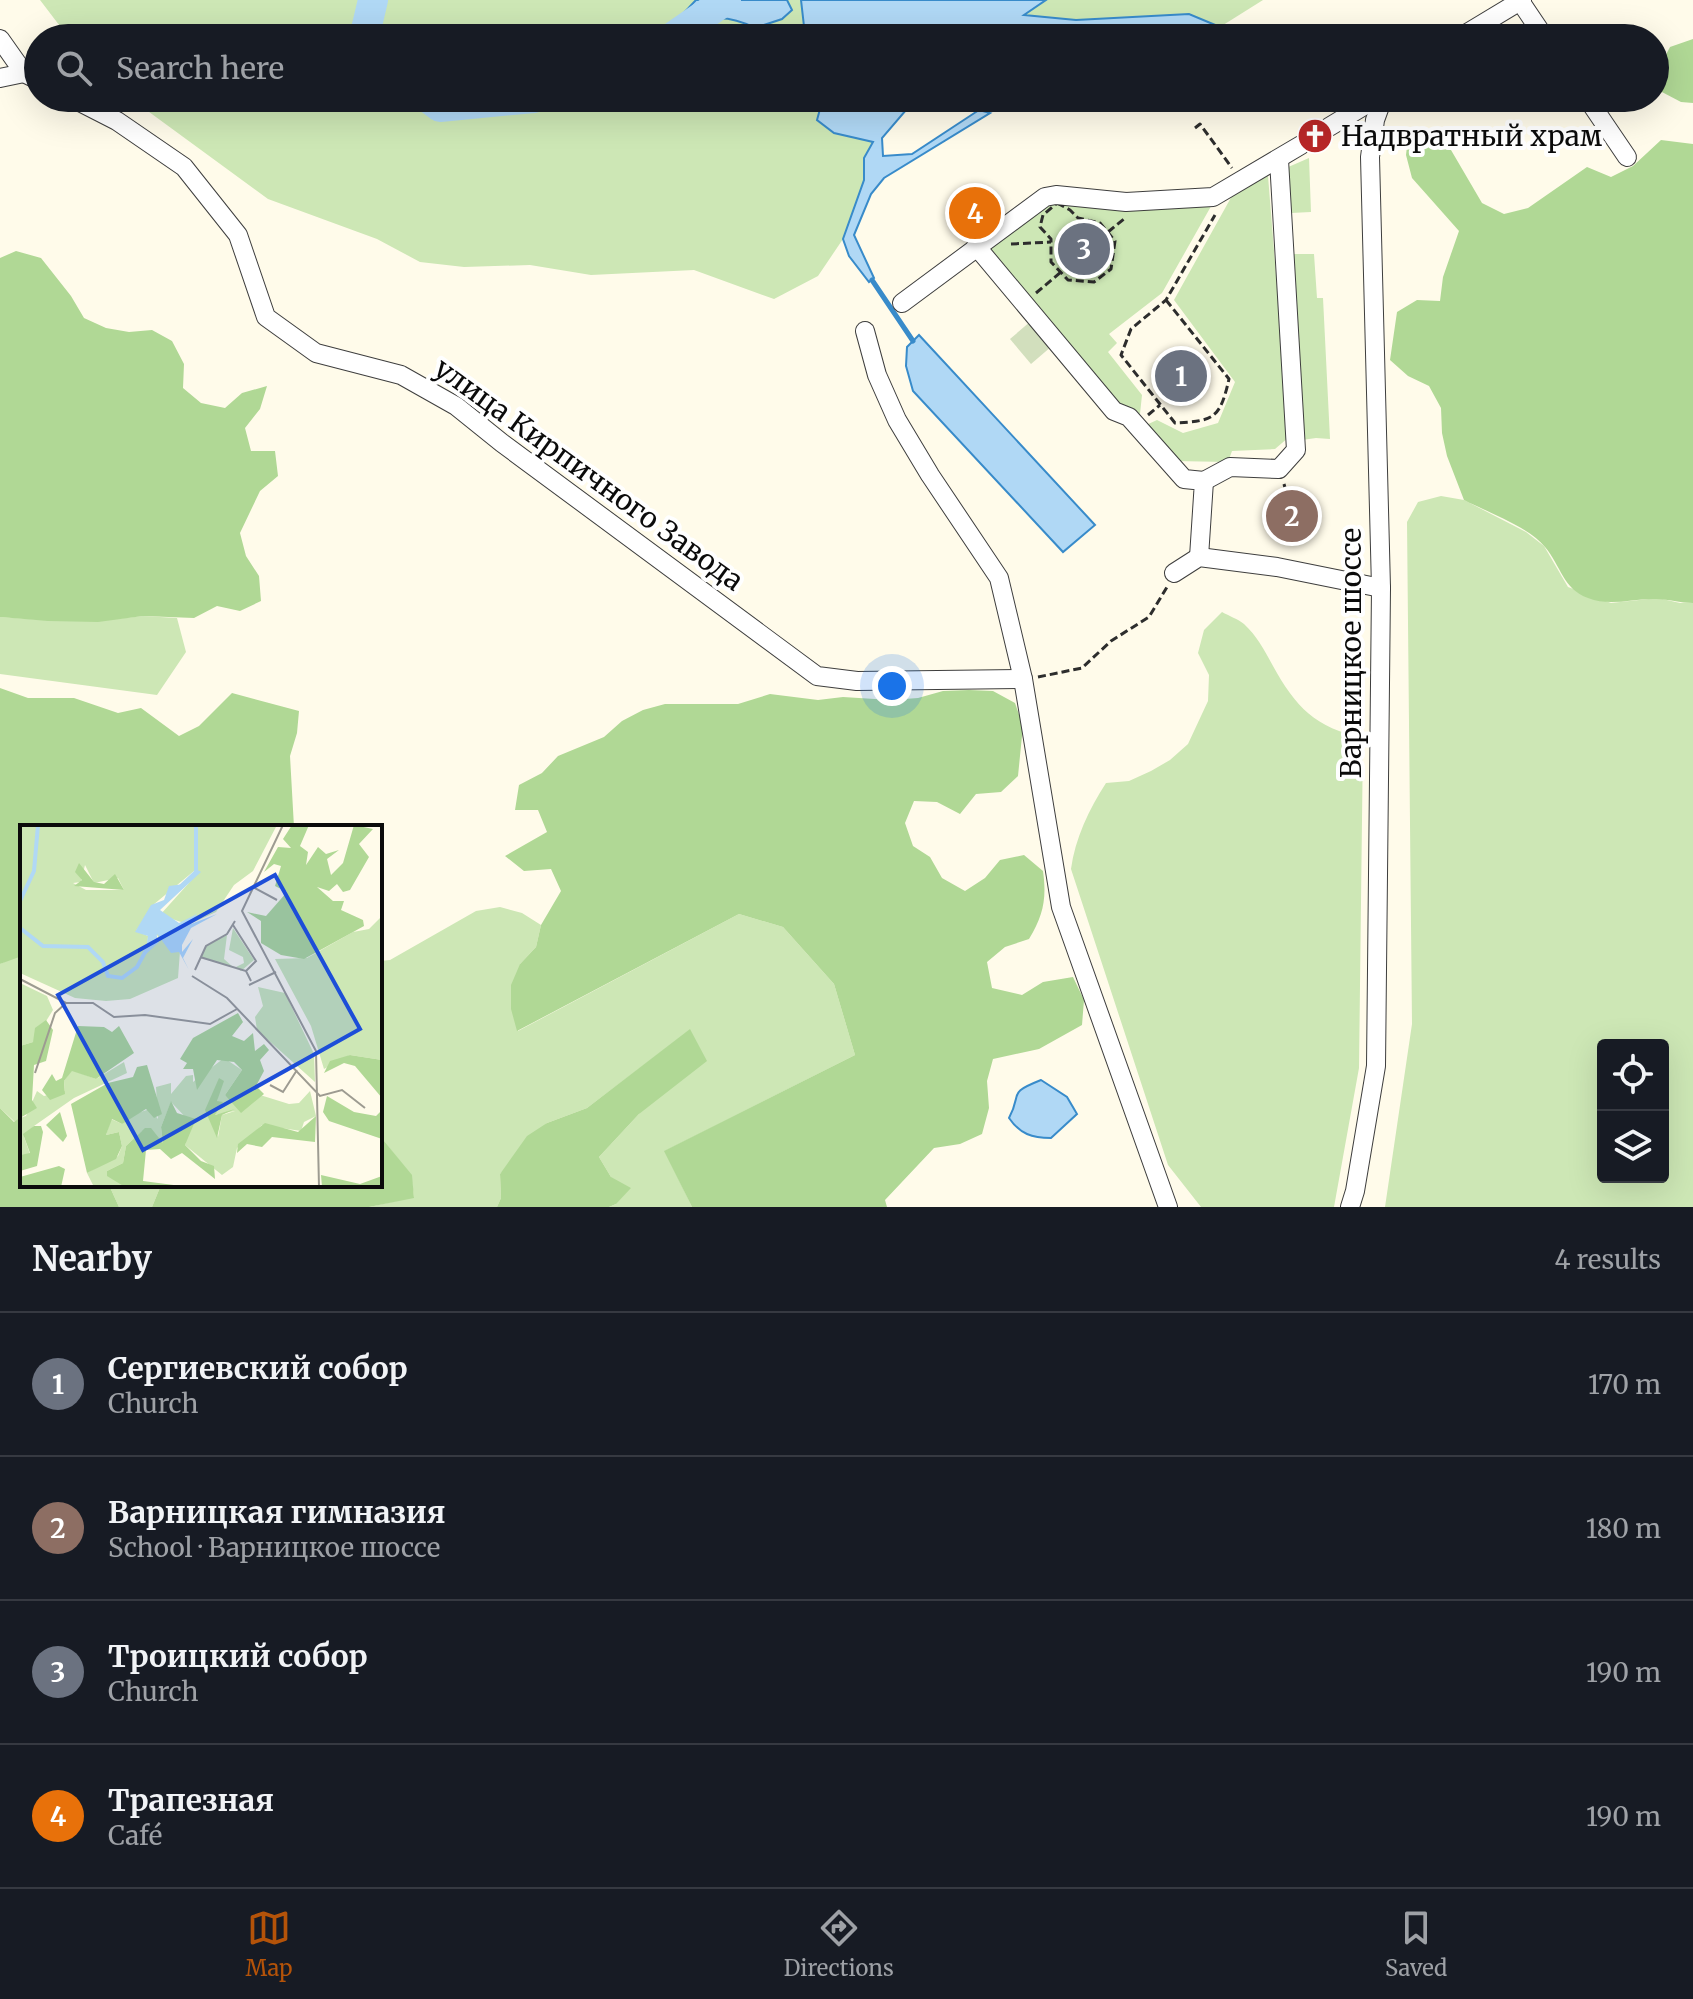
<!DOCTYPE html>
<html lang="en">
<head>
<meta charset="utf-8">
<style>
  body { margin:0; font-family:Merriweather,serif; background:#242831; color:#f1f3f6 }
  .controls { position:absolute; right:24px; bottom:24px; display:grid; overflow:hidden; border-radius:8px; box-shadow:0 8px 32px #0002 }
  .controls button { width:72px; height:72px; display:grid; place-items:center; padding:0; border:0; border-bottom:2px solid #363941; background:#171b24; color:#f1f3f6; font:40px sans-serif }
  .you { position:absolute; left:892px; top:686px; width:28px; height:28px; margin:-20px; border:6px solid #fff; border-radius:50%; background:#1a73e8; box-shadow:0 0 0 12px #1a73e833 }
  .badge { display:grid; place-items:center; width:52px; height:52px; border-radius:50%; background:#b45309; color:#fff; font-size:26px; font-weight:700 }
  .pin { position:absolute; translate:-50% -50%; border:4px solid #fff; box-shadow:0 2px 8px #0006 }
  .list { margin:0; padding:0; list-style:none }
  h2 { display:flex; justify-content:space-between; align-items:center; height:104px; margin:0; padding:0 32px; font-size:34px }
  h2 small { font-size:26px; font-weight:400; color:#9ea1a6 }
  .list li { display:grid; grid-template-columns:52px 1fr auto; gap:24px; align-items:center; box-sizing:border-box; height:144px; padding:0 32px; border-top:2px solid #363941 }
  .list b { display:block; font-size:30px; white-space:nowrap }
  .list p { margin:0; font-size:26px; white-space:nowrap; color:#9ea1a6 }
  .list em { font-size:26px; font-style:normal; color:#9ea1a6 }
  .icon { flex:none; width:44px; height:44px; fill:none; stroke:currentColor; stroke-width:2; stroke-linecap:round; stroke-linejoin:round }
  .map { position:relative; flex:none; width:1693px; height:1207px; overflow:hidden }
  .search { position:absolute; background:#171b24; box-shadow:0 8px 32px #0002; left:24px; right:24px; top:24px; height:88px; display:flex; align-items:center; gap:20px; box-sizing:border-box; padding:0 28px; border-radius:44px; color:#9ea1a6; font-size:30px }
  .sheet { height:680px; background:#171b24 }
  nav { display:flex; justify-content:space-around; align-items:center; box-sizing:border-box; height:112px; border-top:2px solid #363941; background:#171b24; font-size:22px; color:#9ea1a6 }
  nav a { display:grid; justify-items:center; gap:4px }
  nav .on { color:#b45309 }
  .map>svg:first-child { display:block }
  .green { fill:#cde7b5; fill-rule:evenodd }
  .forest { fill:#b0d895 }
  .cemetery { fill:#d2dfbd }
  .water { fill:#b0d8f5; stroke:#388bca; stroke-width:2 }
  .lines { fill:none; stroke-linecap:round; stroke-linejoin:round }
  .stream { stroke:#388bca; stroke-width:5 }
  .river { stroke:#b0d8f5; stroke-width:30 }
  .minor-tunnel { stroke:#dad7c9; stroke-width:18; stroke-dasharray:18 9; stroke-linecap:butt }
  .minor-casing { stroke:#3e3e3e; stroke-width:20 }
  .path { stroke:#2d2d2d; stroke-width:3; stroke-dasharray:8 4; stroke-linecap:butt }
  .minor { stroke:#fff; stroke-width:18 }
  .labels { text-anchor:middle; stroke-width:8; stroke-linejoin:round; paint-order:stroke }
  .poi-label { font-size:28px; fill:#0b0b0b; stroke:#fff; text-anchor:start }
  .street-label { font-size:28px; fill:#0b0b0b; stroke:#fff }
  .inset-river { fill:none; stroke:#b0d8f5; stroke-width:4 }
  .inset-road { fill:none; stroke:#9d9b91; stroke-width:2 }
  .view { fill:#1d4ed8; fill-opacity:0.15; stroke:#1d4ed8; stroke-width:4 }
  .inset-edge { fill:none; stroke:#0b0b0b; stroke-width:4 }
</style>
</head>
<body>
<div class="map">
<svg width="1693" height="1207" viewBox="0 0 1693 1207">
  <rect width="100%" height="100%" fill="#fffbea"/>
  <!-- green -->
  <g class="green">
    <polygon points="40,0 696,0 681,16 662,28 659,38 69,38"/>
    <path d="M787,0H801L805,35L809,38H674L681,26C711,17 727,14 755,28L782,19L791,10Z"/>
    <polygon points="1046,0 1263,0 1220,27 1189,14 1076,20 1023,15"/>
    <polygon points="130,98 823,98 817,121 834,133 873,141 864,158 864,180 843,239 818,276 774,299 694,270 591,275 530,265 464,267 420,262 377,239 268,199"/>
    <polygon points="1309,158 1311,212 1291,213 1293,254 1314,254 1317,298 1323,298 1330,439 1316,438 1302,440 1286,168"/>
    <polygon points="1268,176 1289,437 1275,449 1232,451 1228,462 1174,461 1144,426 1157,420 1183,433 1218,423 1235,382 1174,300 1233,194"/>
    <polygon points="1047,199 1214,201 1162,293 1109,334 1117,343 1108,352 1142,395 1140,414 1120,408 985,247"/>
    <path d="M1441,496L1464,500L1526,532L1544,546L1568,587L1611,603L1658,598L1680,603H1693V1207H1385L1412,1024L1407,522L1418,502ZM1603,1045H1663V1177H1603Z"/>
    <path d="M1222,612C1229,616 1238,619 1244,624C1257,636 1265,651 1273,666C1295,706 1316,729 1363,737L1359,1068L1334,1207H1201L1168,1165L1071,869C1075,839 1089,809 1106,783L1129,781L1151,771L1170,760L1188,744L1208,701L1209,675L1198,653L1204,630Z"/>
    <path d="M143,616L177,618L186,652L157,695L0,674V617C49,621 95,622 143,616Z"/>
    <polygon points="500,907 522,913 541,925 536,947 520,964 518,1031 739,914 783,927 834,984 855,1055 665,1151 692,1207 609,1207 616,1204 611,1177 599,1157 639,1114 690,1030 587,1108 547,1123 500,1174 501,1198 497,1207 369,1207 414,1197 411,1175 380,1136 380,961 390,960 476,911"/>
    <polygon points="17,956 22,956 22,1116 15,1122 0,1108 0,964"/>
    <polygon points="109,1185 161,1185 152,1207 119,1207"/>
  </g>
  <!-- forest -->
  <g class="forest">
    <polygon points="1693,39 1693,103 1681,102 1660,91 1659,68 1670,47"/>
    <path d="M1409,129L1434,131L1451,150L1482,203L1504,214L1528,208L1587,167L1611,177L1633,166L1661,140L1693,144V603C1680,603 1669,599 1656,599C1633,598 1611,607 1588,598C1563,589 1561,566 1545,547C1529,527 1487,512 1464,500L1447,456L1442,433L1441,408L1429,386L1408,376L1390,360L1397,312L1417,300L1440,301L1443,277L1459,231L1412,178L1406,155Z"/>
    <polygon points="16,251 41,258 71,296 84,318 106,328 129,332 152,330 172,341 184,364 183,388 201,403 225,408 242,393 267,386 260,409 245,428 251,451 275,451 278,476 260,491 240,533 246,556 259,576 261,601 240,611 217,606 194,618 143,616 98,622 48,621 0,617 0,258"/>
    <polygon points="0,688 28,698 74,698 118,713 141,708 179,736 199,726 232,693 299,711 297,733 290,756 294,827 22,827 22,956 0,964"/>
    <path d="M969,690L993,691L1015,703L1023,726L1018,776L1001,792L976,794L960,814L937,802L914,801L905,823L913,846L930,857L942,878L965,891L985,878L1000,860L1024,855L1043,871C1047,899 1043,916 1029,939L1005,947L987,962L992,988L1022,995L1043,982L1073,977L1084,1000L1082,1025L1039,1049L993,1059L987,1081L989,1108L982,1134L960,1144L934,1148L885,1200L887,1207H692L664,1151L855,1055L834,984L783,927L739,914L517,1031L511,1009V985L520,964L536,947L541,925L561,891L551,869L524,871L505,856L547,832L538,810H515L519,785L542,773L558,756L604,737L622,721L643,710L665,704H738L770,694L818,700L843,697L891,700L918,698L943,691Z"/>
    <polygon points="690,1029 707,1061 639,1114 599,1157 611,1177 631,1188 616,1204 609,1207 497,1207 501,1198 500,1174 527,1136 547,1123 587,1108"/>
    <polygon points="0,1108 14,1122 22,1116 22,1185 109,1185 119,1207 0,1207"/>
    <polygon points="380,1136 412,1175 414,1198 369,1207 152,1207 161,1185 380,1185"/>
  </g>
  <!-- cemetery -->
  <polygon class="cemetery" points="1031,321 1052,346 1031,364 1010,339"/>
  <!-- water -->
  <g class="water">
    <path d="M696,0H787L792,10L782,19L755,28C727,14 711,17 681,26L674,38H659L662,28L681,16Z"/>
    <polygon points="801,0 1046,0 1024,15 1076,20 1189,14 1220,27 1219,38 1180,38 1143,33 1063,33 1016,38 809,38 805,35"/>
    <polygon points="823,98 926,98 906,110 882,138 883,156 912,154 979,110 990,113 884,178 871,194 854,235 874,278 869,282 849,256 843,239 864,180 864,158 873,142 834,133 817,120"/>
    <polygon points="919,335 1095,525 1063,552 913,391 906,366 907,347"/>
    <path d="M1041,1080L1067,1097L1077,1114L1051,1138C1032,1138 1020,1134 1009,1118C1023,1092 1006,1094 1041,1080Z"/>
  </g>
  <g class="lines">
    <!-- stream -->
    <polyline class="stream" points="872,280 913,341"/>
    <!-- river -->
    <g class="river">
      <polyline points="364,38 373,0"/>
      <polyline points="671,38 726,0"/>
      <polyline points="428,98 440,107 534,98"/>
    </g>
    <!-- minor-tunnel -->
    <polyline class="minor-tunnel" points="1301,145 1329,127"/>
    <defs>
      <g id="minor">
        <polyline points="1520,1 1545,38"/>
        <polyline points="1459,38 1522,0"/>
        <polyline points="0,39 24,73 38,80"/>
        <polyline points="0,78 24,73"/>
        <polyline points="72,98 117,121 184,167 238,235 266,317 316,353 401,375 456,406 502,443 817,676 857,681 1023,679"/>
        <polyline points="1587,98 1627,157"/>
        <polyline points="1329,127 1377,98"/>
        <polyline points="976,246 1114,411 1129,417 1184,479 1204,481 1199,557"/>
        <polyline points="902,303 1045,197 1056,195 1126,202 1213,197 1301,145"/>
        <polyline points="865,331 877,375 897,420 930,475 999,578 1023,679 1061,907 1168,1207"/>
        <polyline points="1204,481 1230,467 1279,469 1296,450 1279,160"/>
        <polyline points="1174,573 1199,557 1277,567 1381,588"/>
        <polyline points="1350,1207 1355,1191 1376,1066 1381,588 1370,157 1375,120 1383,98"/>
      </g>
    </defs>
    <!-- minor casing -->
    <use href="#minor" class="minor-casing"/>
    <!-- path -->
    <g class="path">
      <polyline points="1195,128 1200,124 1232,168"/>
      <polygon points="1057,203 1070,210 1078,218 1100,223 1115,241 1111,269 1094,282 1068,280 1051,262 1051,239 1040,227 1043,215"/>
      <polyline points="1108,232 1124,219"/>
      <polyline points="1011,244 1051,242"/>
      <polyline points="1036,293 1061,272"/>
      <path d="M1166,300L1229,379C1220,418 1215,421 1175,423L1121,355L1131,329L1166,300L1215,215"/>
      <polyline points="1148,415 1160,405"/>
      <polyline points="1284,484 1288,499"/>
      <polyline points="1038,677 1082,668 1111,641 1149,617 1167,587"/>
    </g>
    <!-- minor -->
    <use href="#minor" class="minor"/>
  </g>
  <!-- icons -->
  <defs>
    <symbol id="church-disc" viewBox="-11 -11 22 22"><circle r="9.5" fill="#b82728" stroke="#fff"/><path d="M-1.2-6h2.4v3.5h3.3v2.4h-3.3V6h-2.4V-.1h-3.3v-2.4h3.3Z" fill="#fff"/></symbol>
  </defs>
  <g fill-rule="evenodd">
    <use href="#church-disc" x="1295" y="116" width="40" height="40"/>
  </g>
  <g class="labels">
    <!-- poi labels -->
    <g class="poi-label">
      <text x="1341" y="146">Надвратный храм</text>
    </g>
    <!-- street labels -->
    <g class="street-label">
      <text transform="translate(589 474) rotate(36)" y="10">улица Кирпичного Завода</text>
      <text transform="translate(1351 653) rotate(-90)" y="10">Варницкое шоссе</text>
    </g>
  </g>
  <!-- overview -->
  <g transform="translate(20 825)">
    <rect width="362" height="362" fill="#fffbea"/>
    <path d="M0,0H257L233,46L214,60L196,87L170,99L178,91L164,98L140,90L177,49L174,46L133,80L116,106L128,111L127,125L140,115L134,105L160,126L158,153L110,174L86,176L55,173L0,148ZM65,40L74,58L98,53L104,65H66L53,58L61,57ZM362,91V235L330,230L304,244L291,201L255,134L287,133L333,107L349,104ZM213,103L234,135L221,146L216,142L224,138L223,132L209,125ZM207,110L204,134L213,142L181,132L186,121ZM0,158L27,171L33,185L13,217L0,221ZM238,162L265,168L294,229L295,257L237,205L235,192L243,181ZM204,233L222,245L205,270L224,285L240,270L269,279L279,278L290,266L296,291L284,297L281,306L242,300L217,323L213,342L202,350L165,320L171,298L151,277L141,302L143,318L122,306L106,321L103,338L87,346L105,362H74L67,348L98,331L102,321L99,307L86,310L91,294L102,299L108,291L130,284L138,294L136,262L151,258V269L166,251L173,250V257ZM200,253L197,276L202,281L194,290L215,286L202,290L198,312L187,288ZM104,237L107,248L54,273L14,301L4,312L10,329L0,330V293L6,291L17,266L24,271L45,266L44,256L52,245L76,254Z" fill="#cde7b5" fill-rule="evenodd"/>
    <path d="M272,0H289L280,21L288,27L286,40L298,22L306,29L319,25L307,34L311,50L323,38L334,0L353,4L339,19L349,32L330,65L323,67L317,59L309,66L297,62L313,76H324L321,85L343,95L344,101L284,134L261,130L241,118V96L227,87L246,91L267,67L255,61L261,41L254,39L244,47L258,22L271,23L263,14ZM59,38L74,57L84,59L95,49L104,65L54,61L62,55L55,47ZM218,188L223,197L212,211L224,216L233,208L235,226L244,219L249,225L240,235L244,246L236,261L244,269L221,288L205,270L222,245L214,237L197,235L177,265L173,244H163L167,238L160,234L173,213ZM26,195L33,205L26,236L14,240L12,275L17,283L0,293V221L13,217L15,203ZM58,201L84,202L92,207L99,201L114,228L76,254L52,246L44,256L45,269L30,275L22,265L32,249L36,256L42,253ZM330,230L362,235V273L335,241L324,238L304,248L310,236ZM127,240L142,289L134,293L126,284L102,299L92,294L86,310L99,307L102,321L96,334L67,348L51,279L88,258L113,252L117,242ZM199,253L204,256L197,276L203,277L195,290L215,284L202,290L197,313L185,285ZM307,271L334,287L356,291L362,285V314L309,296L303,287ZM151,276L157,288L176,294L165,320L181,336L194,341L195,354L162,328L151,334L140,324L126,325L123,356L169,362H105L87,351V346L103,338L106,321L125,303H131L143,318L141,302ZM40,287L47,311L43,317L26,300ZM296,291L295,317L252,312L242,322L227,319L217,328L218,319L245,298L278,307ZM14,301H21L23,307L17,341L0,346V330L10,328L3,309ZM39,341L45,344L41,362H0V352ZM301,350L340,359L362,351V362H302Z" fill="#b0d895"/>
    <path d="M176,44L181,47L140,85L159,98L177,89L171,99L197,89L171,103L162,120V127L173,114L163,133L169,145L159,127L151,128L135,106L139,117L125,130L128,111L115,107L131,80L144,75L149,61L164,59Z" fill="#b0d8f5"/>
    <path class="inset-river" d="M159,63L176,47V0M0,76L14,46L18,0M0,103L23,121L68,122L83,137L88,151L102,153L117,142L139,102"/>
    <path class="inset-road" d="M263,0L222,86L296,226L299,362M233,62L257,75M213,100L236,136L226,146M180,132L226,146L231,156M175,145L186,121L207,109L215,96M172,151L207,173L300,271L322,265L345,283M0,154L46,178H73L94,192L125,190L190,199L217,184M229,160L256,147M15,248L35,188L46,178M250,260L263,267L277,245"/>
    <path class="view" d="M255,50L340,204L123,325L38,170Z"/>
    <rect width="362" height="362" class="inset-edge"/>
  </g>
</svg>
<div class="controls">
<button><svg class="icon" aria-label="locate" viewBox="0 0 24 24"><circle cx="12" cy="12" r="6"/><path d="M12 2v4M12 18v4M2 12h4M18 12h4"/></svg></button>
<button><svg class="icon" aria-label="layers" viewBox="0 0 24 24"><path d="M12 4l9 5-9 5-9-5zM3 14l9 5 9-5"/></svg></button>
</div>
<div class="you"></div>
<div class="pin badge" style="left:1181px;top:376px;background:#6b7280">1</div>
<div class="pin badge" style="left:1292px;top:516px;background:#8d6e63">2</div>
<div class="pin badge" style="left:1084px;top:249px;background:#6b7280">3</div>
<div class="pin badge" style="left:975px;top:213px;background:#e8710a">4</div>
<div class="search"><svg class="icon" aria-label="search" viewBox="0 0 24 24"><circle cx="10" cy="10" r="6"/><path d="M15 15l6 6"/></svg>Search here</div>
</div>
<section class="sheet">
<h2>Nearby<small>4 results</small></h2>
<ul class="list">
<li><span class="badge" style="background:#6b7280">1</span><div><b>Сергиевский собор</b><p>Church</p></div><em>170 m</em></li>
<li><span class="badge" style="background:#8d6e63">2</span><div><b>Варницкая гимназия</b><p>School · Варницкое шоссе</p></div><em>180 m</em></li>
<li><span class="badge" style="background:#6b7280">3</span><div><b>Троицкий собор</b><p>Church</p></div><em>190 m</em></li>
<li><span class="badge" style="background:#e8710a">4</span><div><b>Трапезная</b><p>Café</p></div><em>190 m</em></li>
</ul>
</section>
<nav>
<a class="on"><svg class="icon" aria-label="map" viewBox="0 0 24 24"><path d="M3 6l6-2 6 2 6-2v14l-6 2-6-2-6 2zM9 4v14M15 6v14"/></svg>Map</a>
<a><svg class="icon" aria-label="directions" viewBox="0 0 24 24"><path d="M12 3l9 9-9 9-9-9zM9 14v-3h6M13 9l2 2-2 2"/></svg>Directions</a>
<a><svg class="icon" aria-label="saved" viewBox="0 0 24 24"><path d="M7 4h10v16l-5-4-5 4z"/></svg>Saved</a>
</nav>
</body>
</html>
